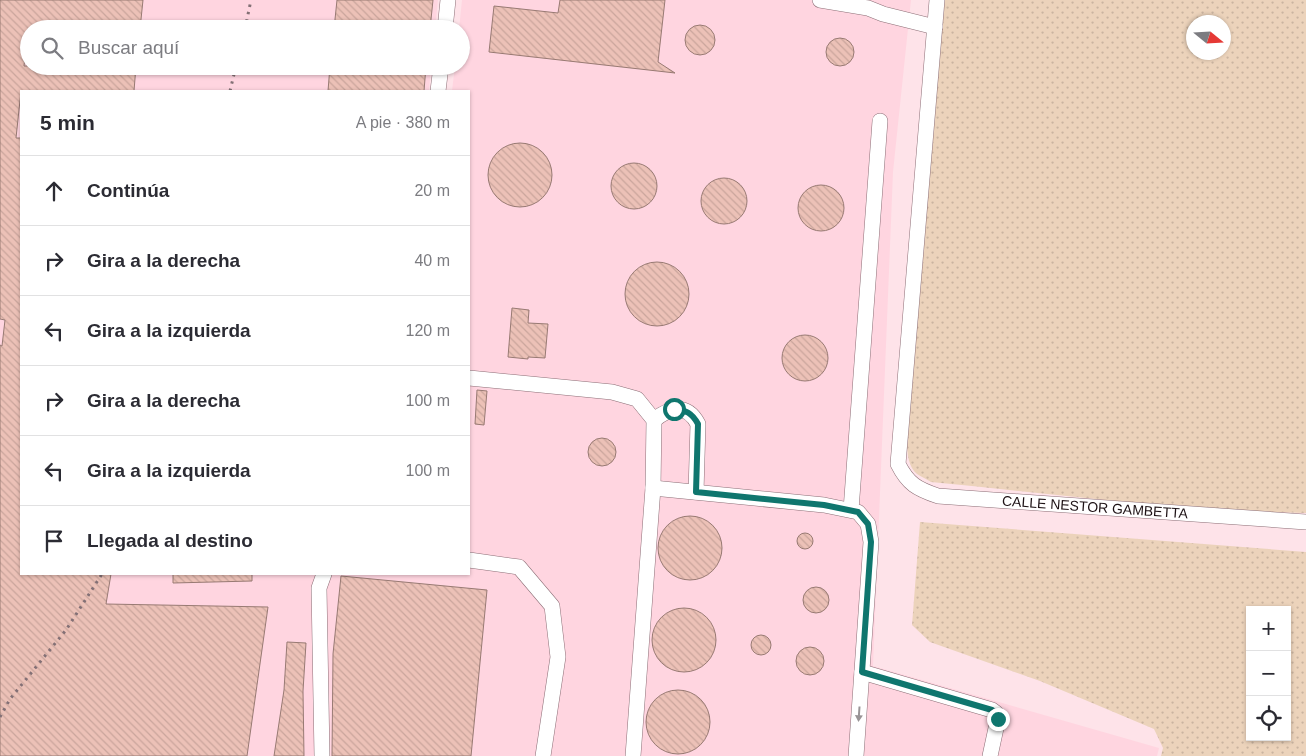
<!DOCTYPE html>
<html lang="es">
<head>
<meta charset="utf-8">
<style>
  body { margin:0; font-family:Helvetica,sans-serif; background:#f7f7f7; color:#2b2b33 }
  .controls { position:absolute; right:15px; bottom:15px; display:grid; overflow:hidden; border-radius:0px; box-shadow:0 1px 4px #0004 }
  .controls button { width:45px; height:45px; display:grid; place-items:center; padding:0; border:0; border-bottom:1px solid #e1e1e2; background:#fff; color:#2b2b33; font:25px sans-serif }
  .compass { position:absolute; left:1186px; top:15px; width:45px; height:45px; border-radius:50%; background:#fff; box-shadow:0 1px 4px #0004; rotate:108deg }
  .stop { position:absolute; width:15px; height:15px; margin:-11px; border:4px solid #0f766e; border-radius:50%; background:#fff }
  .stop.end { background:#0f766e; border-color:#fff; box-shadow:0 1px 5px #0008 }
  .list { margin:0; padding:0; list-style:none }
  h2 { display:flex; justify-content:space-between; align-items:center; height:65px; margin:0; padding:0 20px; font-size:21px }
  h2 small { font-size:16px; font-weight:400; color:#7c7c81 }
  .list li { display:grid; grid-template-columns:32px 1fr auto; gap:15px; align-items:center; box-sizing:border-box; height:70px; padding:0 20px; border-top:1px solid #e1e1e2 }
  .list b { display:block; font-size:19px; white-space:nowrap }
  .list em { font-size:16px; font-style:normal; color:#7c7c81 }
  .icon { flex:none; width:28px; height:28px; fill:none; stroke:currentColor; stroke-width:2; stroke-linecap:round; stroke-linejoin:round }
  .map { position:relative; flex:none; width:1306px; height:756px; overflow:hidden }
  .search { position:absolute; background:#fff; box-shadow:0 1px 4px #0004; left:20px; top:20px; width:450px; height:55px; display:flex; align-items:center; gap:12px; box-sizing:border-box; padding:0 18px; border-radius:28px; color:#7c7c81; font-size:19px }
  .panel { position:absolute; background:#fff; box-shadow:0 1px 4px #0004; left:20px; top:90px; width:450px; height:485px; border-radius:0px }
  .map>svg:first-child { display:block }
  .built { fill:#ffd5e0 }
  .grass { fill:url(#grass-dots); fill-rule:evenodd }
  .building { fill:url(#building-back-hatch); stroke:#987a73 }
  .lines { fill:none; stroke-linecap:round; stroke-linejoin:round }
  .minor-casing { stroke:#8c6e76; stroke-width:16 }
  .minor { stroke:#fff; stroke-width:15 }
  .rail { stroke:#837075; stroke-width:3; stroke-dasharray:2.5 5; stroke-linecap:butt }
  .oneway { fill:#999496 }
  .route { stroke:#0f766e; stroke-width:6 }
  .labels { text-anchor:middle; stroke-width:4; stroke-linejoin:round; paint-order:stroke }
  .street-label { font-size:14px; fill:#1d1215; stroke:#fff }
</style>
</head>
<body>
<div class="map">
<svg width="1306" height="756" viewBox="0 0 1306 756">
  <defs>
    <pattern id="grass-dots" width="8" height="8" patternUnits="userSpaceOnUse" patternTransform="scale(1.25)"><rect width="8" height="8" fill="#ecd3bb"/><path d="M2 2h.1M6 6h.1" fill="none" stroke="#cab4a0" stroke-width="1.8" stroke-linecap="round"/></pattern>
    <pattern id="building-back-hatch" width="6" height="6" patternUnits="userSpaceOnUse" patternTransform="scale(1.25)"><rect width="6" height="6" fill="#ecc1b7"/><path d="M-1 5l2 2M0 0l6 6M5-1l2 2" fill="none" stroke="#caa59c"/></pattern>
  </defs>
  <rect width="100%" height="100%" fill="#fee3e9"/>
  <!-- built -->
  <polygon class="built" points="0,0 438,0 435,29 29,29 29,66 431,66 429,91 21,91 21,574 469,574 469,91 452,91 455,66 461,66 461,29 459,29 462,0 911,0 893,172 873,666 1159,748 1157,756 0,756"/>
  <!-- grass -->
  <g class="grass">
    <path d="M944,0H1306V513C1182,511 1055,494 931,482C927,479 921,477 917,474C903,462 908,436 908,420ZM1194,22H1224V52H1194Z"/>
    <path d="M920,522L1306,552V756H1161L1163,748L1154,729L1040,681L930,642L912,625ZM1250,610H1287V737H1250Z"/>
  </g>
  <!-- building -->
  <g class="building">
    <polygon points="0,0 143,0 140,29 28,29 24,66 136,66 134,91 21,91 16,138 21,138 21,574 111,574 106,604 268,607 247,756 0,756 0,345 2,346 5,320 0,319"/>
    <polygon points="337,0 433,0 430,29 334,29"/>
    <polygon points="560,0 665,0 658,62 675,73 489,52 494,6 558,13"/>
    <circle cx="700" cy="40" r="15"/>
    <circle cx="840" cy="52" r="14"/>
    <polygon points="330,66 426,66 424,91 328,91"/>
    <circle cx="520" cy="175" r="32"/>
    <circle cx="634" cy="186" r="23"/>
    <circle cx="724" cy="201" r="23"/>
    <circle cx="821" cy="208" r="23"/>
    <circle cx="657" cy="294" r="32"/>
    <polygon points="512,308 529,310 528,323 548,324 545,358 528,357 528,359 508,357"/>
    <circle cx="805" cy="358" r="23"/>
    <polygon points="477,390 487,391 484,425 475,424"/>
    <circle cx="602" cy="452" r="14"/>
    <circle cx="690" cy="548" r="32"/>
    <circle cx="805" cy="541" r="8"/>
    <polygon points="173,574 252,574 252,581 173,583"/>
    <polygon points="341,576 487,590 471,756 332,756 333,654"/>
    <circle cx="816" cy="600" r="13"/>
    <circle cx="684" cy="640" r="32"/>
    <circle cx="761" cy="645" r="10"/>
    <polygon points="287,642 306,643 303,691 304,756 274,756 284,690"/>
    <circle cx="810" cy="661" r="14"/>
    <circle cx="678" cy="722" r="32"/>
  </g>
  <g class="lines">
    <defs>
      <g id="minor">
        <polyline points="820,0 868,8 883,14 935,27"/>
        <path d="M937,0L898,464C908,484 917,489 938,496L1306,522"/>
        <polyline points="445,29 448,0"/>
        <polyline points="438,91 441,66"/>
        <polyline points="469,378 612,392 637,399 654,420 653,488 633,756"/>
        <path d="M654,420C670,407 687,403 698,424L696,492"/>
        <polyline points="653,488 824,505 858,512 868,524 871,542 856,756"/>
        <polyline points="851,510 880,121"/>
        <polyline points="469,560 519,567 552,606 558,657 543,756"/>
        <polyline points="862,672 992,710 996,713 998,719 990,756"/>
        <polyline points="322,756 319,588 324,574"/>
      </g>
    </defs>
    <!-- minor casing -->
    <use href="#minor" class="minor-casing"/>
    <!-- minor -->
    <use href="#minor" class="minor"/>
    <!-- rail -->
    <g class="rail">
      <polyline points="245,29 251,0"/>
      <polyline points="230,91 236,66"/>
      <polyline points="0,717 10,699 66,630 102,574"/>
    </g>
  </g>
  <!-- one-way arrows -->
  <defs><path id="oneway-solid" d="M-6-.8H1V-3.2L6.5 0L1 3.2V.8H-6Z" transform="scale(1.25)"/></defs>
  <use class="oneway" href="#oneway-solid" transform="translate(859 714) rotate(94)"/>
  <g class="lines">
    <!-- route -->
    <path class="route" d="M674,409C686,410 692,413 698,424L696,492L824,505L858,512L868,524L871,542L862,672L992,710L996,713L998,719"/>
  </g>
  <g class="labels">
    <!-- street labels -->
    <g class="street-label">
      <text transform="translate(1095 507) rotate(4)" y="5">CALLE NESTOR GAMBETTA</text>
    </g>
  </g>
</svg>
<div class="controls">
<button>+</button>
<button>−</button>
<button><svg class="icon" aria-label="locate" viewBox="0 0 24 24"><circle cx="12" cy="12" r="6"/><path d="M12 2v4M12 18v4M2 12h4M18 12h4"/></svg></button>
</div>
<svg class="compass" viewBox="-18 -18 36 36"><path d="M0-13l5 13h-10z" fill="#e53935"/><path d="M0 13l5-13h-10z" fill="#7c7c81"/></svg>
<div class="stop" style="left:674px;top:409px"></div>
<div class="stop end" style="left:998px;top:719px"></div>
<div class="search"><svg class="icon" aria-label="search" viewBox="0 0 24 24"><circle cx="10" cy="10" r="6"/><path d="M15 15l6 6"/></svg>Buscar aquí</div>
<section class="panel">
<h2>5 min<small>A pie · 380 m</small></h2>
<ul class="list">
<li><svg class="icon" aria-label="ahead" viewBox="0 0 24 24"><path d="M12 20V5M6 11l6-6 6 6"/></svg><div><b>Continúa</b></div><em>20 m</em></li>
<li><svg class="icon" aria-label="right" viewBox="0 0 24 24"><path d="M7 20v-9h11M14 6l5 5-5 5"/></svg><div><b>Gira a la derecha</b></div><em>40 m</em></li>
<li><svg class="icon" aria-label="left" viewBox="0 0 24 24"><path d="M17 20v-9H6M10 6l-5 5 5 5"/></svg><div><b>Gira a la izquierda</b></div><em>120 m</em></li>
<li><svg class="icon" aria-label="right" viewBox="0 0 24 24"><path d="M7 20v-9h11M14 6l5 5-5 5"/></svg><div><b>Gira a la derecha</b></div><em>100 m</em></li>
<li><svg class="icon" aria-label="left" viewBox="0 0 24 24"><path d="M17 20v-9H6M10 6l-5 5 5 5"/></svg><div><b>Gira a la izquierda</b></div><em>100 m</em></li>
<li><svg class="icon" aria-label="arrive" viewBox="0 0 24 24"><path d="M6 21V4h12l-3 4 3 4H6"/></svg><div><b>Llegada al destino</b></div></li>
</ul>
</section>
</div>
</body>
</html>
